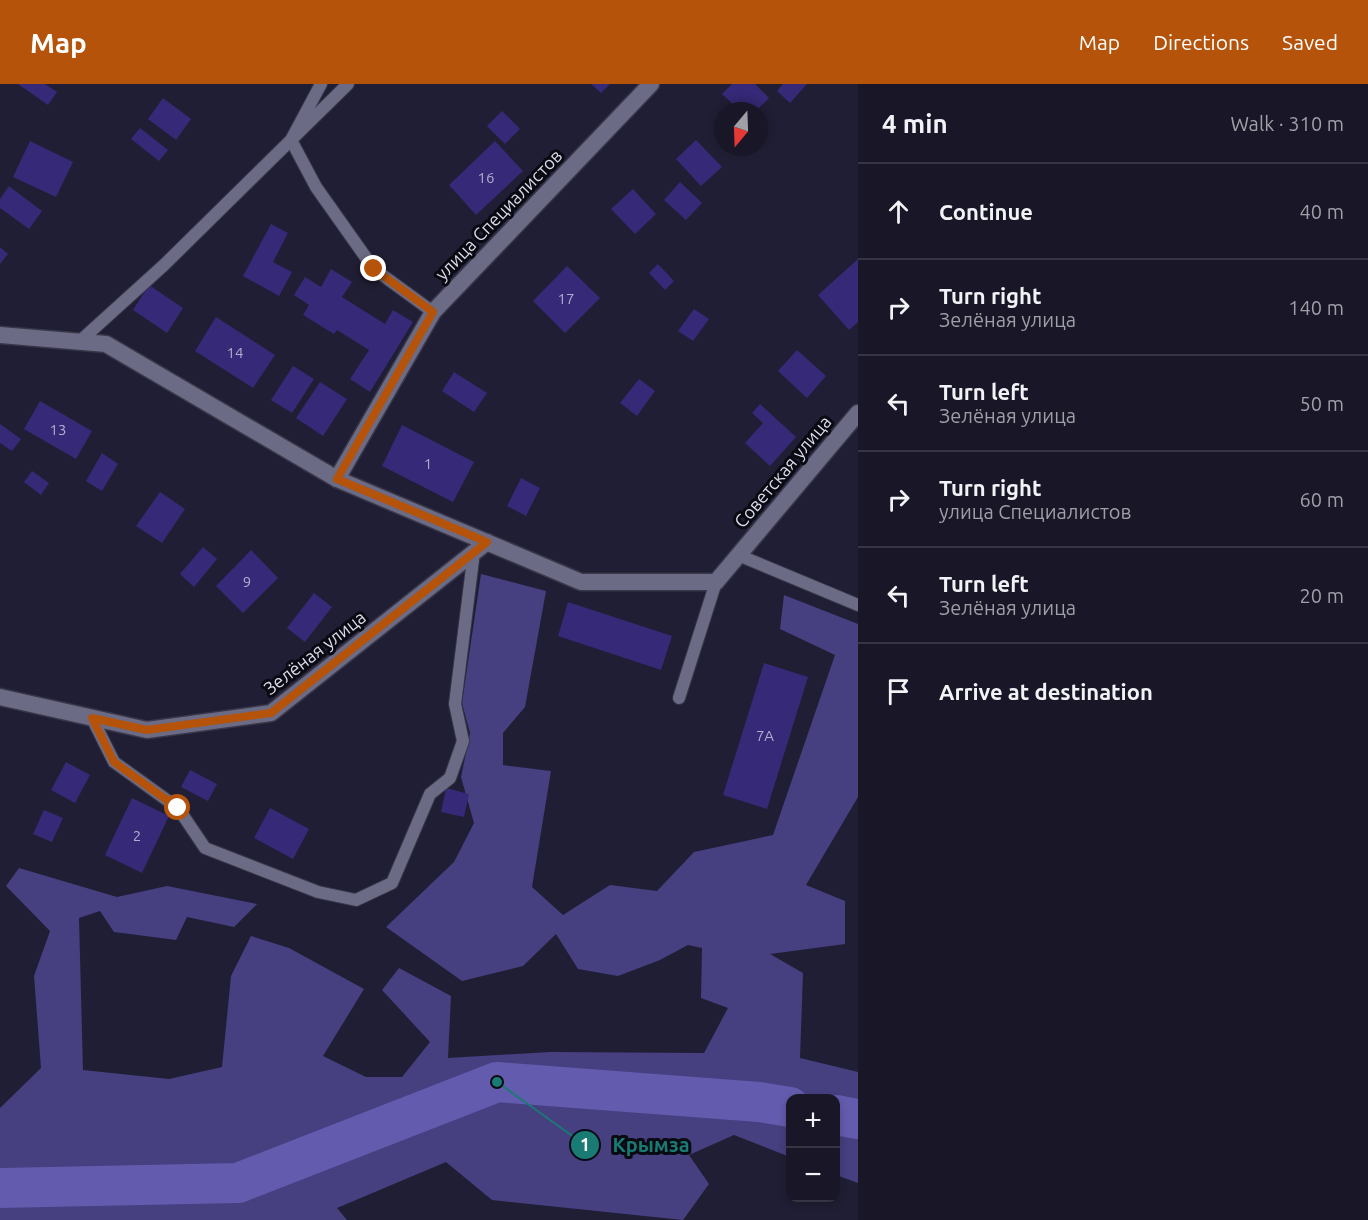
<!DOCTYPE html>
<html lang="en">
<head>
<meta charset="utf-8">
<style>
  body { margin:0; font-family:Ubuntu,sans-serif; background:#211f2f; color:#f1f3f6 }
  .controls { position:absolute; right:18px; bottom:18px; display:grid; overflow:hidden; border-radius:12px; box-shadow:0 3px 9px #0003 }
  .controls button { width:54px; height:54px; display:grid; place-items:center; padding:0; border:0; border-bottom:2px solid #363544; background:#181627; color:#f1f3f6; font:30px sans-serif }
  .compass { position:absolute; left:714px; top:18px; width:54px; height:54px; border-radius:50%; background:#181627; box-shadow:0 3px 9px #0003; rotate:199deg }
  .stop { position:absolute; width:18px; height:18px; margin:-14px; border:4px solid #b45309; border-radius:50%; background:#fff }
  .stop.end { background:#b45309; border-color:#fff; box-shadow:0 2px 6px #0008 }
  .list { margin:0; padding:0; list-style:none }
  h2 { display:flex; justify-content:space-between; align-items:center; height:78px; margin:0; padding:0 24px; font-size:26px }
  h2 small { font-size:20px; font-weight:400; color:#9f9fa7 }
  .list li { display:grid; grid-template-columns:39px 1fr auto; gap:18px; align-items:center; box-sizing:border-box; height:96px; padding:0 24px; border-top:2px solid #363544 }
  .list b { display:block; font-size:22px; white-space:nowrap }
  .list p { margin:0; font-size:20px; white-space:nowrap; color:#9f9fa7 }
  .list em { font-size:20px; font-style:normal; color:#9f9fa7 }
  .icon { flex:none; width:33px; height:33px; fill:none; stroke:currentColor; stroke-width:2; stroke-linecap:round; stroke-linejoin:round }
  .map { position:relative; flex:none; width:858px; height:1136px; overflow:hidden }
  header { display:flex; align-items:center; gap:36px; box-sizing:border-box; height:84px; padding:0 30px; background:#b45309; color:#fff }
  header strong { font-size:28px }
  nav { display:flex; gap:33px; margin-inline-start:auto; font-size:21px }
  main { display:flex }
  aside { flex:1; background:#181627 }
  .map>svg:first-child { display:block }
  .green { fill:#463f80 }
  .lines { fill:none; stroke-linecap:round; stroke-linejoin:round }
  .river { stroke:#635bad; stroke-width:40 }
  .building { fill:#362977 }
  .service-casing { stroke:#383749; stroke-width:14 }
  .minor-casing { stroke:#383749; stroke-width:19 }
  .service { stroke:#6b6b85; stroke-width:12 }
  .minor { stroke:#6b6b85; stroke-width:16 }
  .route { stroke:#b45309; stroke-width:8 }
  .labels { text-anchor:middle; stroke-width:6; stroke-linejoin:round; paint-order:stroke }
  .number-label { font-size:15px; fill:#b2afce }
  .street-label { font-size:18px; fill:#dbdceb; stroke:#0a0a13 }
  .leader { fill:none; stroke:#197b74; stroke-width:2 }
  .callout-dot { fill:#197b74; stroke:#0a0a13; stroke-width:2 }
  .mark-label { font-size:18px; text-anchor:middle; font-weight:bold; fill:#fff }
  .callout-label { font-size:20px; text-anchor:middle; font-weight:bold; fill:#197b74; stroke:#0a0a13; stroke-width:6; stroke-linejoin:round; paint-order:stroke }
</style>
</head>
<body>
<header>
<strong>Map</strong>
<nav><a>Map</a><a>Directions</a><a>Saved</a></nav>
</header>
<main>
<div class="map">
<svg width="858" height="1136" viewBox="0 0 858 1136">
  <rect width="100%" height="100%" fill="#201e34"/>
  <!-- green -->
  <polygon class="green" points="481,490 546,507 525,623 503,649 503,681 551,687 532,803 563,831 610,801 657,807 694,768 773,751 835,571 780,545 784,511 858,540 858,713 806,801 845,817 845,860 770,870 803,889 800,974 858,988 858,1099 836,1091 836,1014 790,1014 790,1073 734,1051 689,1071 709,1100 683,1136 492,1116 446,1078 337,1124 347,1136 0,1136 0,1024 41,984 34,892 50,847 6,802 19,784 117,813 167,802 257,820 234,843 187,833 176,856 114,848 100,827 79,834 83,986 169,995 222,983 231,892 251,852 289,864 364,905 323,972 366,993 402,993 430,958 382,906 399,884 451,912 448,974 550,968 704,969 728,924 701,914 702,864 688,861 660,876 618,892 578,885 556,850 523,882 462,897 386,843 454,778 474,739 461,693 470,649 462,619"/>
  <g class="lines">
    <!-- river -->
    <g class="river">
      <polyline points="836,1031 858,1035"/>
      <polyline points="0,1104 238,1099 497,998 759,1018 790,1023"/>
    </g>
  </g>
  <!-- building -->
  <g class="building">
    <polygon points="18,0 45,0 57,8 48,21"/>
    <polygon points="591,0 610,0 601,9"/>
    <polygon points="732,0 755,0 769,14 756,27 740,27 722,10"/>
    <polygon points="783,0 807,0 790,19 777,7"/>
    <polygon points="163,14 191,35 176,56 148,35"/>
    <polygon points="502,27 520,45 505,60 487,42"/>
    <polygon points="140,44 168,66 159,77 131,55"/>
    <polygon points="696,56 722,83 701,102 676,75"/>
    <polygon points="30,57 73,78 56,113 13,93"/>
    <polygon points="495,57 523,87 476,131 449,101"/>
    <polygon points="680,98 702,119 686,136 664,116"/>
    <polygon points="9,102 42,127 29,145 0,124 0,115"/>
    <polygon points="633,105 656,130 635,150 611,125"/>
    <polygon points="271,140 288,149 273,178 292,188 279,212 243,192"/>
    <polygon points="0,163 8,170 0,180"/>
    <polygon points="858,175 858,238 849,246 818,211"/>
    <polygon points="658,180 674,197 665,206 649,189"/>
    <polygon points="567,182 600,214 565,249 533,217"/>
    <polygon points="331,185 352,198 342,213 385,240 393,226 413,238 370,308 350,295 369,266 337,246 334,250 303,231 309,221 294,211 305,193 321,203"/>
    <polygon points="149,201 183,224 167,249 133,226"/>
    <polygon points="694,225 709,235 693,257 678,247"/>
    <polygon points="216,233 275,271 253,304 195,267"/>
    <polygon points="797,266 826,292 807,314 778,287"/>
    <polygon points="293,282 314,295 292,329 271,316"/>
    <polygon points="454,288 487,309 474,328 442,307"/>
    <polygon points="639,295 655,307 637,332 620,319"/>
    <polygon points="320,298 347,315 323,352 296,334"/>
    <polygon points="40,317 92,347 76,375 24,345"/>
    <polygon points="760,320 796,353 770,382 745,359 763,339 752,329"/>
    <polygon points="0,340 21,355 12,367 0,359"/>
    <polygon points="402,341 474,378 453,418 382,382"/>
    <polygon points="102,369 118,380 102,407 86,397"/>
    <polygon points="32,387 49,399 41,411 24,398"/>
    <polygon points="521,394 540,404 526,432 507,422"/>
    <polygon points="160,408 185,425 162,459 136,442"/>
    <polygon points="203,463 217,475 194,503 180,490"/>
    <polygon points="251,466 278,494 243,529 216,502"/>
    <polygon points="314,509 332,523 305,558 287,544"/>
    <polygon points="568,518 672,552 661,586 558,552"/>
    <polygon points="764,579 808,593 767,725 723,711"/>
    <polygon points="66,678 90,691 75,719 51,706"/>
    <polygon points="190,686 217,700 208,717 181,703"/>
    <polygon points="446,704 469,710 464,733 441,728"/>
    <polygon points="132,714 169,732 142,789 105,771"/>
    <polygon points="270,724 309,745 293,775 254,754"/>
    <polygon points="44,726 63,734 52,758 33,750"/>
  </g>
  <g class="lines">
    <defs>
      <g id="service">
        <polyline points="348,0 291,56 316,103 374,185 433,228"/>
        <polyline points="79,258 164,181 291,56 321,0"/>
        <polyline points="738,471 858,521"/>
        <polyline points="679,614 716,498"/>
        <polyline points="92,634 114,678 178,724 205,764 318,808 356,816 392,799 430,710 450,694 463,657 455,620 474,468"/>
      </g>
      <g id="minor">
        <polyline points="0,251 106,260 337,395 581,498 716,498 858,329"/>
        <polyline points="337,395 433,228 651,0"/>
        <polyline points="0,613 147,646 271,629 487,458"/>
      </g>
    </defs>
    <!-- service casing -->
    <use href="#service" class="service-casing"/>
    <!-- minor casing -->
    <use href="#minor" class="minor-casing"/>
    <!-- service -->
    <use href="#service" class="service"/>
    <!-- minor -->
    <use href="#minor" class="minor"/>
  </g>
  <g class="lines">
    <!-- route -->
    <polyline class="route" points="178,724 114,678 92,634 147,646 271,629 487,458 337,395 433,228 374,185"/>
  </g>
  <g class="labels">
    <!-- number labels -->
    <g class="number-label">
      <text x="486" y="99">16</text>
      <text x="566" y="220">17</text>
      <text x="235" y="274">14</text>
      <text x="58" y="351">13</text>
      <text x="428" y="385">1</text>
      <text x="247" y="503">9</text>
      <text x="765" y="657">7А</text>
      <text x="137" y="757">2</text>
    </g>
    <!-- street labels -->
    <g class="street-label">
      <text transform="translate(499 131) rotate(-46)" y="6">улица Специалистов</text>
      <text transform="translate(783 388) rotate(-50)" y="6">Советская улица</text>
      <text transform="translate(315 569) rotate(-38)" y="6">Зелёная улица</text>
    </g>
  </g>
  <!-- callouts -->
  <path class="leader" d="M497 998L585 1061"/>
  <g class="callout-dot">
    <circle cx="497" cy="998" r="6"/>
    <circle cx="585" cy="1061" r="15"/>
  </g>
  <g class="mark-label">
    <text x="585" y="1067">1</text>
  </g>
  <g class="callout-label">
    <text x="651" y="1068">Крымза</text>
  </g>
</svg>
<div class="controls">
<button>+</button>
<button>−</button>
</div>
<svg class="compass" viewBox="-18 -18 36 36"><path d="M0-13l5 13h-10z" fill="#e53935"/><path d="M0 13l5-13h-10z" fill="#9f9fa7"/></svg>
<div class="stop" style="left:178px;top:724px"></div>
<div class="stop end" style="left:374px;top:185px"></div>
</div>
<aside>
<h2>4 min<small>Walk · 310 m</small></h2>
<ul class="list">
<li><svg class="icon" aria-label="ahead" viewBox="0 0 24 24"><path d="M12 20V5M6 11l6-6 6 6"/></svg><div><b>Continue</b></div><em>40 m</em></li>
<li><svg class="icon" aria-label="right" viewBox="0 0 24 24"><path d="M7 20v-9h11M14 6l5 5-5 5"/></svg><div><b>Turn right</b><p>Зелёная улица</p></div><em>140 m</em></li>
<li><svg class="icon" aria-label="left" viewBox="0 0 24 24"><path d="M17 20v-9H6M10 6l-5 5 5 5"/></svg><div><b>Turn left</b><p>Зелёная улица</p></div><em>50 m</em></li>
<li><svg class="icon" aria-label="right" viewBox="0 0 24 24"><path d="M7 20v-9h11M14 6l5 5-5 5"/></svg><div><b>Turn right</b><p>улица Специалистов</p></div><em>60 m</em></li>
<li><svg class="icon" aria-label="left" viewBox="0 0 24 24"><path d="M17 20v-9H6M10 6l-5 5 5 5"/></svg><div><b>Turn left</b><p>Зелёная улица</p></div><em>20 m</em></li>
<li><svg class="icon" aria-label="arrive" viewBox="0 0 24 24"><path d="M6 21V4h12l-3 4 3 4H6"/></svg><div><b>Arrive at destination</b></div></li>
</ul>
</aside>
</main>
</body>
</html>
